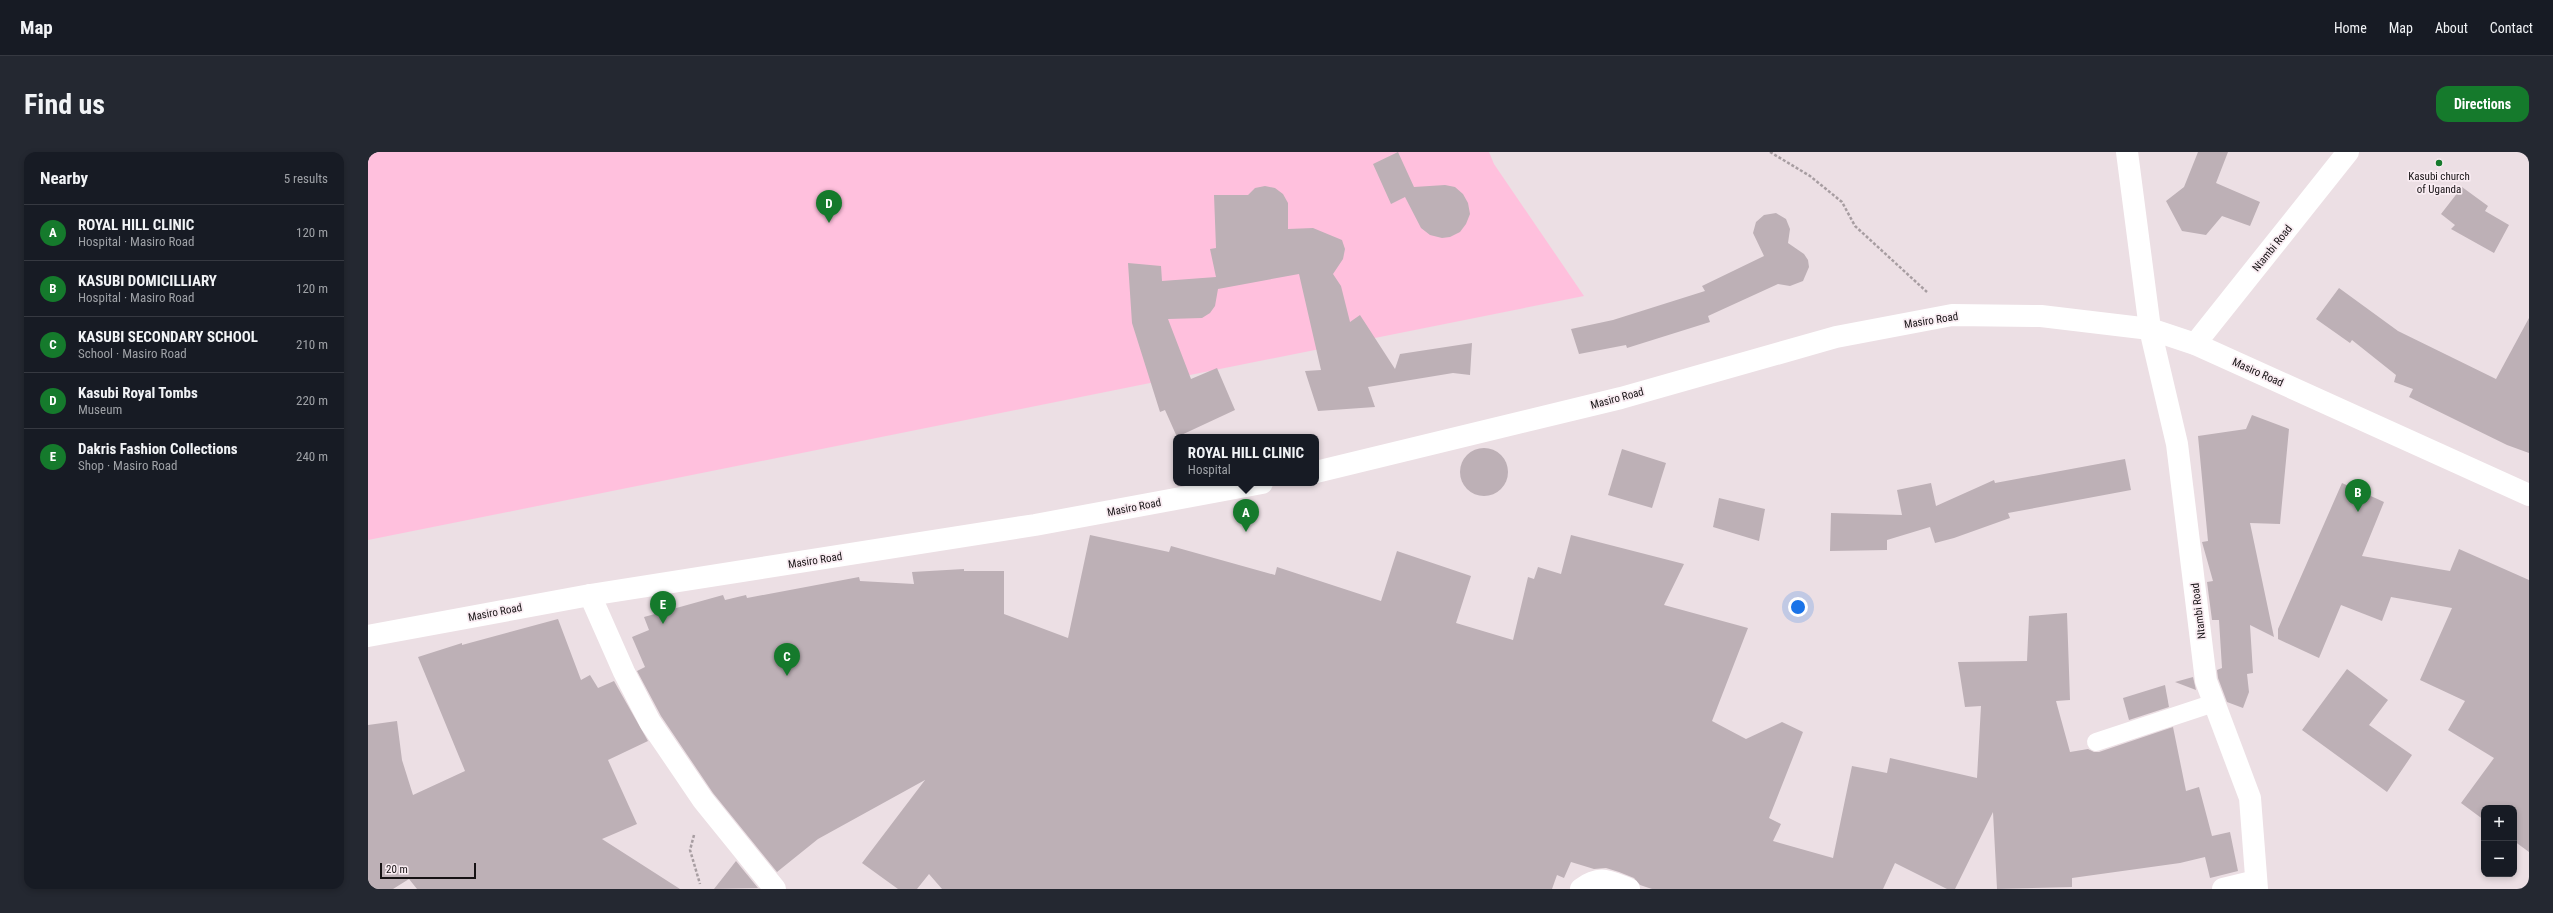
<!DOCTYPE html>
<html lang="en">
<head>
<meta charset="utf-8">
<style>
  body { margin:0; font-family:"Roboto Condensed",sans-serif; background:#242831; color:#f1f3f6 }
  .controls { position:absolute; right:12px; bottom:12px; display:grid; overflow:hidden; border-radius:8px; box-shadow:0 2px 6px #0003 }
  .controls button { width:36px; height:36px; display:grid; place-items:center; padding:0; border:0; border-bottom:1px solid #363941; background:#171b24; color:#f1f3f6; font:20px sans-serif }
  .scale { position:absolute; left:12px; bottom:10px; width:96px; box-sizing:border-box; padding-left:4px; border:2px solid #161214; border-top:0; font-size:11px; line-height:14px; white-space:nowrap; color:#161214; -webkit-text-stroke:3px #f9ecf2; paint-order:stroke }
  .you { position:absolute; left:1430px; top:455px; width:14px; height:14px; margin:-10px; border:3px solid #fff; border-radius:50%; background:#1a73e8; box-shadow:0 0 0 6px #1a73e833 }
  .badge { display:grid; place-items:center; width:26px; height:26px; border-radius:50%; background:#157a2c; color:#fff; font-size:13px; font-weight:700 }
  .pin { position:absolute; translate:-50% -33px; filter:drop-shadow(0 1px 2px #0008) }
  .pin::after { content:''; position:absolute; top:21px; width:14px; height:12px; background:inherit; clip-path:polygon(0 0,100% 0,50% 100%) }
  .popup { position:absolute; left:805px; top:282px; width:146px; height:52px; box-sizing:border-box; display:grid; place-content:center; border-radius:8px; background:#171b24; filter:drop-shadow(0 1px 3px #0005); font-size:13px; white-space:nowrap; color:#9ea1a6 }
  .popup b { font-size:15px; color:#f1f3f6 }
  .popup::after { content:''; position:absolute; left:50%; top:100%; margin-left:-8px; border:8px solid transparent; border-top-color:#171b24 }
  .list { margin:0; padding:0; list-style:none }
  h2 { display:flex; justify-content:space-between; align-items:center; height:52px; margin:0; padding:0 16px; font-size:17px }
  h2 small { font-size:13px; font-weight:400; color:#9ea1a6 }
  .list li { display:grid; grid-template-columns:26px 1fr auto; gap:12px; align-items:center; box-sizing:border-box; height:56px; padding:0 16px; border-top:1px solid #363941 }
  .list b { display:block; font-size:15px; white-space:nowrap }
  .list p { margin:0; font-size:13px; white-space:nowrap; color:#9ea1a6 }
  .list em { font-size:13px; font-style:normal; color:#9ea1a6 }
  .map { position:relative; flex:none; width:2161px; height:737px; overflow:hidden; border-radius:12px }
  header { display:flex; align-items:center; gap:24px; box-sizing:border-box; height:56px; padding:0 20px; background:#171b24; border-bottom:1px solid #363941 }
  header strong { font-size:19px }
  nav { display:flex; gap:22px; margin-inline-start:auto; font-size:14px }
  .intro { display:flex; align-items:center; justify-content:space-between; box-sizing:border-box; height:96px; padding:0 24px }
  h1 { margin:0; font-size:28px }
  .button { padding:10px 18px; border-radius:12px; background:#157a2c; color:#fff; font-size:14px; font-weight:700 }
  main { display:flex; gap:24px; padding:0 24px }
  aside { flex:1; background:#171b24; border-radius:12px; box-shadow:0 2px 6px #0003 }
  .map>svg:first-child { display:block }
  .green { fill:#ffc0dd }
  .building { fill:#bdb0b6 }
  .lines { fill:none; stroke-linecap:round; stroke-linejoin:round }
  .path { stroke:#a79da1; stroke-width:2.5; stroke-dasharray:3 2; stroke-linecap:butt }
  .lane { stroke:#fff; stroke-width:18 }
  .street { stroke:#fff; stroke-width:22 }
  .secondary { stroke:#fff; stroke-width:22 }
  .poi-dot { fill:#157a2c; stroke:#f9ecf2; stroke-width:1.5 }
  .labels { text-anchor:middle; stroke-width:3.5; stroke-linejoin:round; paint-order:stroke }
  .poi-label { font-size:11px; fill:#161214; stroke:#f9ecf2 }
  .street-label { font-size:11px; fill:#161214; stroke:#f9ecf2 }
</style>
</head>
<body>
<header>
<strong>Map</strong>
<nav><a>Home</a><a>Map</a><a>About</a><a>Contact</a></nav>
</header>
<div class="intro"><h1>Find us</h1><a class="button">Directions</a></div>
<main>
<aside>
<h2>Nearby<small>5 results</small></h2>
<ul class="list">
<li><span class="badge">A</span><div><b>ROYAL HILL CLINIC</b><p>Hospital · Masiro Road</p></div><em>120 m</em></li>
<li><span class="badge">B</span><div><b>KASUBI DOMICILLIARY</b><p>Hospital · Masiro Road</p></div><em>120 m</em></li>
<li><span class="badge">C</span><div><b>KASUBI SECONDARY SCHOOL</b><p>School · Masiro Road</p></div><em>210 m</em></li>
<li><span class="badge">D</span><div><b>Kasubi Royal Tombs</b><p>Museum</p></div><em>220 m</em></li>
<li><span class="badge">E</span><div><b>Dakris Fashion Collections</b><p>Shop · Masiro Road</p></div><em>240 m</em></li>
</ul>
</aside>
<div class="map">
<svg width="2161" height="737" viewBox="0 0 2161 737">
  <rect width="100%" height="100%" fill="#ecdfe4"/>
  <!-- green -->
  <polygon class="green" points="0,0 1121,0 1126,12 1216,144 0,388"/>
  <!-- building -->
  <g class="building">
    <polygon points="1030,0 1046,35 1077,33 1087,35 1095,42 1100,51 1102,62 1098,72 1092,80 1082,85 1074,86 1062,83 1053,76 1037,45 1023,52 1005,12"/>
    <polygon points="1830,0 1860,0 1848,31 1892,50 1882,74 1854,64 1838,83 1814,79 1798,49 1816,35"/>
    <polygon points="897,34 907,36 915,42 920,51 920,77 945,76 974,88 977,97 975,107 965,122 973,134 982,170 992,163 1027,217 1032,202 1104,191 1102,223 1085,221 1000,235 1007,255 950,259 937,219 953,218 931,122 850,137 847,154 842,161 834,166 800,167 823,227 849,216 867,258 809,285 797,258 792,260 764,171 760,111 793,114 794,129 848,125 842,97 848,96 846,43 880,43 887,36"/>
    <polygon points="2094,35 2120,54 2117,59 2141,73 2126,101 2083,77 2087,73 2073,62"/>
    <polygon points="1408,61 1418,67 1422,77 1420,91 1436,102 1440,108 1441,115 1435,129 1422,134 1410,132 1340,164 1342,170 1259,196 1258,193 1211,202 1203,177 1245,168 1337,139 1334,134 1396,104 1385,81 1388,70 1396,63"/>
    <polygon points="1971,136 2030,179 2128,227 2161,166 2161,301 2139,293 2041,245 2045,237 2026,230 2028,223 1984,188 1982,191 1948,167"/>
    <polygon points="1884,263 1921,277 1912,372 1882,371 1906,485 1882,473 1885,521 1879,522 1881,540 1875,556 1859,550 1850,526 1849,518 1854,516 1851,468 1844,468 1839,430 1845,429 1834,390 1840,389 1830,284 1878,277"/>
    <circle cx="1116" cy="320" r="24"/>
    <polygon points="1254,297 1298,311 1284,356 1240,343"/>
    <polygon points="1757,307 1763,338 1640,361 1642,366 1586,386 1567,391 1562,375 1519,388 1519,398 1462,399 1463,361 1534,363 1529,338 1563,331 1568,354 1626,328 1627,331"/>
    <polygon points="1974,331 2016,350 1994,404 2082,419 2091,397 2161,428 2161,700 2146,689 2146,656 2116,656 2116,668 2093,651 2126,606 2080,578 2097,549 2052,528 2084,456 2023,445 2014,469 1973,453 1951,506 1910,487 1910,477"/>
    <polygon points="1351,346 1397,357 1391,389 1345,375"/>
    <polygon points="722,383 801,400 803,394 907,423 909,415 1013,449 1029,399 1103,424 1088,471 1145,488 1160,425 1166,427 1170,415 1193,422 1203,383 1316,412 1296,453 1380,476 1344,569 1378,587 1414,570 1435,580 1401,666 1413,672 1405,689 1465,706 1484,614 1519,621 1522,606 1609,626 1613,554 1597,555 1590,510 1659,509 1661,464 1699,461 1702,548 1688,549 1702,600 1720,597 1726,600 1731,600 1805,575 1818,639 1831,635 1844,684 1862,680 1870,719 1842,726 1837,705 1812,711 1704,726 1704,735 1629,737 1625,660 1587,737 1579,737 1527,711 1515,737 1284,737 1272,733 1266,726 1251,720 1238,716 1226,717 1203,710 1196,726 1189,723 1184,737 574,737 561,722 549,737 530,737 494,711 557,628 450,687 409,720 345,641 293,564 269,519 277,515 264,485 281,478 276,465 355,443 357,448 378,443 379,446 491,425 492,429 546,432 544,420 596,417 596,419 636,419 636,462 700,486"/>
    <polygon points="190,467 213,528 222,523 230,536 246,529 280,589 240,608 269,672 234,687 312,737 49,737 41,727 25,737 0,737 0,573 29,569 34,608 45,643 97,619 50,505 94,491 94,493"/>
    <polygon points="1979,517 2020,548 2001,573 2044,603 2019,640 1934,578"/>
    <polygon points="1825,525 1828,538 1807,530"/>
    <polygon points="1797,533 1801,555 1761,568 1755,546"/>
    <polygon points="368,709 390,736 346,737"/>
  </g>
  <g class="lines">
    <!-- path -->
    <g class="path">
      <polyline points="1402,0 1442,24 1474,50 1487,74 1559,140"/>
      <polyline points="326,683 322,698 332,732"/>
    </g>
    <!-- lane -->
    <polyline class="lane" points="1728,590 1846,551"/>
    <!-- street -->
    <g class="street">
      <polyline points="1759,0 1782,177 1809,292 1838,529 1882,646 1889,737"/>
      <polyline points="1827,192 1980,0"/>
      <polyline points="222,443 256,520 282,570 335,648 407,737"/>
      <path d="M1213,737C1232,723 1240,729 1261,737"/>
      <polyline points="1855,737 1888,729"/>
    </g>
    <!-- secondary -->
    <g class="secondary">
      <polyline points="948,320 1253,246 1468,185 1584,163 1673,164 1782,177 1827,192 2161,343"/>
      <polyline points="0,484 222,443 667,373 894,331"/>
    </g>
  </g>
  <!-- markers -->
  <circle class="poi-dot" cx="2071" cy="11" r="4"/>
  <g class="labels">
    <!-- poi labels -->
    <g class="poi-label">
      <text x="2071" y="28">Kasubi church<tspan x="2071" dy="13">of Uganda</tspan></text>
    </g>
    <!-- street labels -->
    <g class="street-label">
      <text transform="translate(1904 96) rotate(-51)" y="4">Ntambi Road</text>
      <text transform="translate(1563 168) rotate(-9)" y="4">Masiro Road</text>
      <text transform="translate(1890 220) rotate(24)" y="4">Masiro Road</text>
      <text transform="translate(1249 246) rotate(-15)" y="4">Masiro Road</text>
      <text transform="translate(766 355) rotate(-11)" y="4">Masiro Road</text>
      <text transform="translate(447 408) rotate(-9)" y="4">Masiro Road</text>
      <text transform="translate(1830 459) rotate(-97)" y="4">Ntambi Road</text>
      <text transform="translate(127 460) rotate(-11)" y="4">Masiro Road</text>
    </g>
  </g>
</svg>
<div class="controls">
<button>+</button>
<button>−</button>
</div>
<div class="scale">20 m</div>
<div class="you"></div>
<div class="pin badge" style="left:878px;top:380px">A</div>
<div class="popup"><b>ROYAL HILL CLINIC</b>Hospital</div>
<div class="pin badge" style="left:1990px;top:360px">B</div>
<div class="pin badge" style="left:419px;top:524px">C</div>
<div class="pin badge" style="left:461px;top:71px">D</div>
<div class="pin badge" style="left:295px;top:472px">E</div>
</div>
</main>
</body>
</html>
